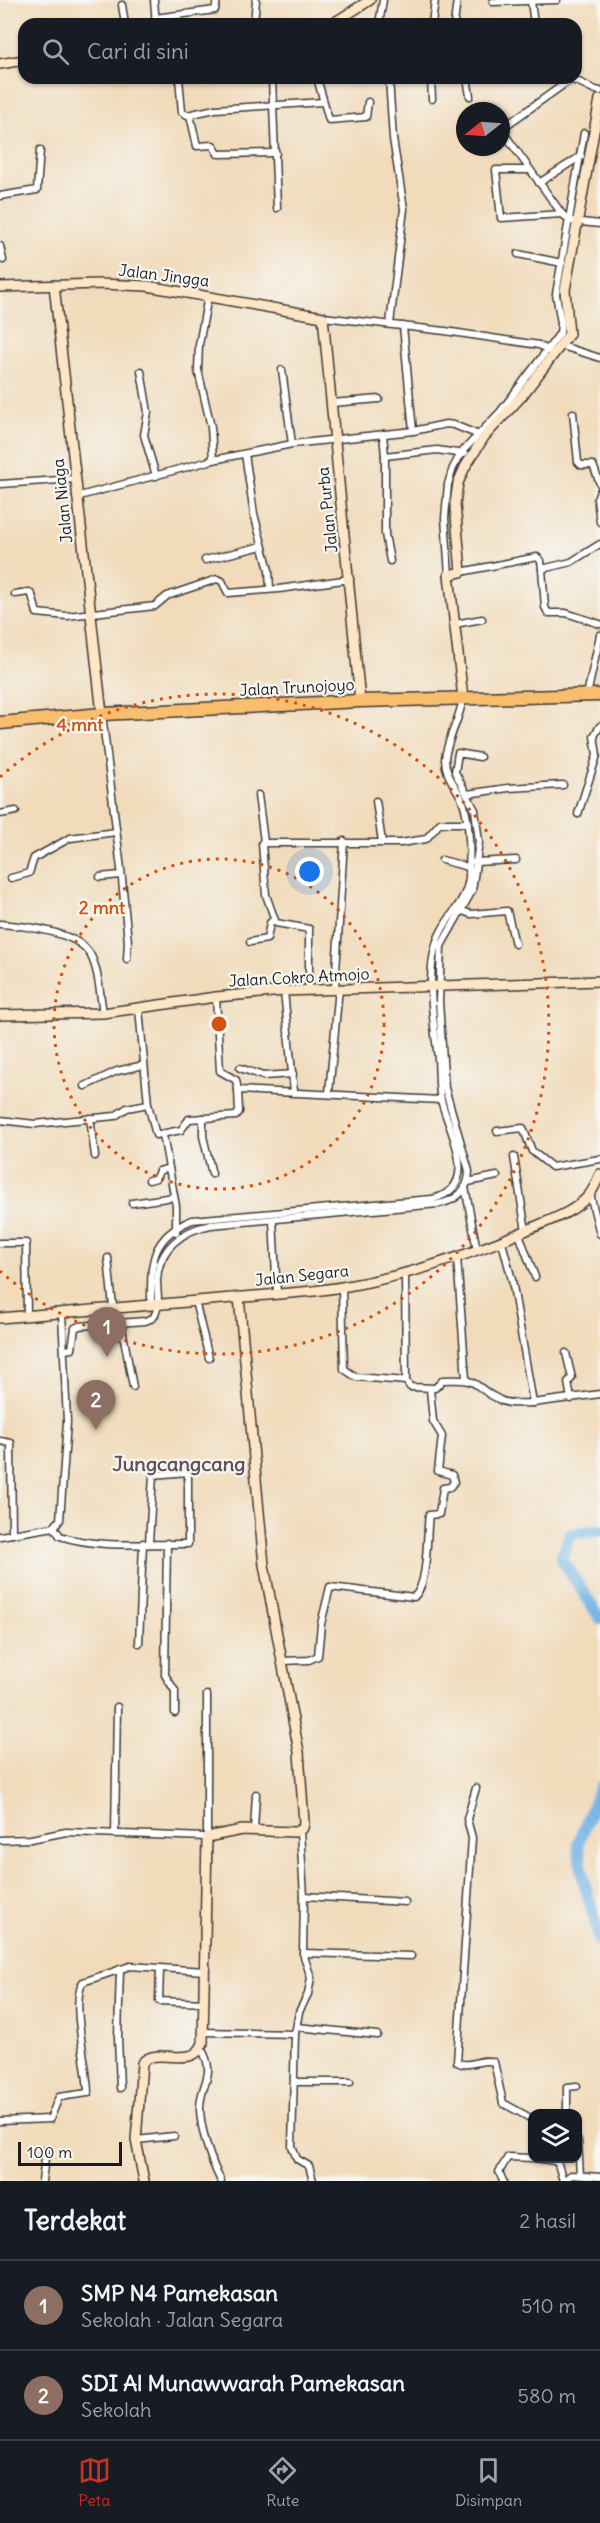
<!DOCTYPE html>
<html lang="id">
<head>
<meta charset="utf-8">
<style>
  body { margin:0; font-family:Delius,sans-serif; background:#242831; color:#f1f3f6 }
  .controls { position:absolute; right:18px; bottom:18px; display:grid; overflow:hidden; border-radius:12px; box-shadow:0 2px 4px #0004 }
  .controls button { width:54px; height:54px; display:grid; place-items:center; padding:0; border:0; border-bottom:2px solid #363941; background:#171b24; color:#f1f3f6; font:30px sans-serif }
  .compass { position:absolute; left:456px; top:102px; width:54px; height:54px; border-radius:50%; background:#171b24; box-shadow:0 2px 4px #0004; rotate:253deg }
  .scale { position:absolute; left:18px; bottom:15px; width:104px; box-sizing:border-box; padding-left:6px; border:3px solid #1c1c1c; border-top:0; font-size:16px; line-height:21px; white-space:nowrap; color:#1c1c1c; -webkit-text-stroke:4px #f6f6f2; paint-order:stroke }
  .you { position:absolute; left:310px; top:872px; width:21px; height:21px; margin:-15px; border:4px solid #fff; border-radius:50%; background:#1a73e8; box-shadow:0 0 0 9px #1a73e833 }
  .badge { display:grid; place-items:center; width:39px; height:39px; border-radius:50%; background:#c8321e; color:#fff; font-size:20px; font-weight:700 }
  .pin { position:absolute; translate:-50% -50px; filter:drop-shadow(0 2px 3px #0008) }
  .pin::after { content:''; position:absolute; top:32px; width:21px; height:18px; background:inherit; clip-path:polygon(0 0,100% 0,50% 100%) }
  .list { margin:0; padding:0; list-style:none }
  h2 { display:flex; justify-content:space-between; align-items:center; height:78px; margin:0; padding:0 24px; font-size:26px }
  h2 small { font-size:20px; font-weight:400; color:#9ea1a6 }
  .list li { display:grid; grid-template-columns:39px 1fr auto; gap:18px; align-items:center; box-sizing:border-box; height:90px; padding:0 24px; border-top:2px solid #363941 }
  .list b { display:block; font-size:22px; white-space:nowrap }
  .list p { margin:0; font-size:20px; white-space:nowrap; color:#9ea1a6 }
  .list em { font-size:20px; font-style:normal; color:#9ea1a6 }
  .icon { flex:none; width:33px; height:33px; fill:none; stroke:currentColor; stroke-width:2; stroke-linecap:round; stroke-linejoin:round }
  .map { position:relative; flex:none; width:600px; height:2181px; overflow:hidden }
  .search { position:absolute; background:#171b24; box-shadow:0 2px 4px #0004; left:18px; right:18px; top:18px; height:66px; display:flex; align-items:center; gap:15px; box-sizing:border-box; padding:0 21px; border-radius:18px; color:#9ea1a6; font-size:22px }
  .sheet { height:258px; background:#171b24 }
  nav { display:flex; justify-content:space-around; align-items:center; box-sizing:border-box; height:84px; border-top:2px solid #363941; background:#171b24; font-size:16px; color:#9ea1a6 }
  nav a { display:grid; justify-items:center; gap:3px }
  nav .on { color:#c8321e }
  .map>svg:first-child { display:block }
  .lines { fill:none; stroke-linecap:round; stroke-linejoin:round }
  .river { stroke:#6eb2e4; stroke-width:12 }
  .street-casing { stroke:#3c3934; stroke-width:9 }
  .secondary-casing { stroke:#3c3934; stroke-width:12 }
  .highway-casing { stroke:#3c3934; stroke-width:15 }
  .street { stroke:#fff; stroke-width:6 }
  .secondary { stroke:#fde5c5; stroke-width:9 }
  .highway { stroke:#f9be6d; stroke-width:12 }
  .ring { fill:none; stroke:#d4530e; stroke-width:3; stroke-dasharray:3 6 }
  .labels { text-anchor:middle; stroke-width:4.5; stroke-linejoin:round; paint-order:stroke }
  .street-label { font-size:16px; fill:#1c1c1c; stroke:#f6f6f2 }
  .quarter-label { font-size:20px; font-weight:bold; fill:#625158; stroke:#f6f6f2 }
  .centre { fill:#d4530e; stroke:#f6f6f2; stroke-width:3 }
  .ring-label { font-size:18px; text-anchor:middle; font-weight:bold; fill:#d4530e; stroke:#f6f6f2; stroke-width:4.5; stroke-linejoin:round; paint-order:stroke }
</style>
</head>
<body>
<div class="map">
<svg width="600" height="2181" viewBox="0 0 600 2181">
  <rect width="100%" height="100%" fill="#f6f6f2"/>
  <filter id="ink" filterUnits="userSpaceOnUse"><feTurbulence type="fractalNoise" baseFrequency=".0167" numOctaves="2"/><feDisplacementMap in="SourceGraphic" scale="12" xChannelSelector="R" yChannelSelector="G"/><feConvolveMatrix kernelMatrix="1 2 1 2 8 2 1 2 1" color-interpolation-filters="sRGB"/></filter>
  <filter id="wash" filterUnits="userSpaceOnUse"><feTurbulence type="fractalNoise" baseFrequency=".008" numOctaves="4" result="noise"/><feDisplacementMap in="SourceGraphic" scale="24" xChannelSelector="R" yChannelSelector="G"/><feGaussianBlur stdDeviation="1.35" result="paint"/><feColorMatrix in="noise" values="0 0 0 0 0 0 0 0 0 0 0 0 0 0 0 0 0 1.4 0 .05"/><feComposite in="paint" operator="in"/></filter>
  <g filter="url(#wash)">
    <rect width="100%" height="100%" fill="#f1dbbb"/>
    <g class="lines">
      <!-- river -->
      <g class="river">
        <polyline points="600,1530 571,1534 561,1558 600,1618"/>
        <polyline points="600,1788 578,1844 583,1877 600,1941"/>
      </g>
    </g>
  </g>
  <g filter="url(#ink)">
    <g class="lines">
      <defs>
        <g id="street">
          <polyline points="154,0 156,24"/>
          <polyline points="531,1 534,24"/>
          <polyline points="493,2 557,0"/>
          <polyline points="122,5 125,24"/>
          <polyline points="155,18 215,10 217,0"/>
          <polyline points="254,24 256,0"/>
          <polyline points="379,24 383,0"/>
          <polyline points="432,24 435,0"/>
          <polyline points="454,24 457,0"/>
          <polyline points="179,78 182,112 187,115 215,109 323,102"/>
          <polyline points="272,78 277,208"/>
          <polyline points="317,78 329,120 366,117 368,102"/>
          <polyline points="389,78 393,139 404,209 390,324"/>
          <polyline points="431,78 432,99"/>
          <polyline points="467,78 470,96"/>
          <polyline points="190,115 197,146 213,145 218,154 276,153"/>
          <polyline points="501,129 562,214 571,221 600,224"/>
          <path d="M501,129L570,80C583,81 588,89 600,91"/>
          <polyline points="530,170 496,170 501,218 562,214"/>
          <polyline points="539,183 581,156"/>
          <polyline points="0,196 37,190 40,150"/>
          <polyline points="0,246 3,260"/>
          <polyline points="518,254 562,263"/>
          <polyline points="208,296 199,345 198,370 211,427 213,460"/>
          <polyline points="323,317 445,331 539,345 549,351"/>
          <polyline points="403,326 413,431"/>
          <polyline points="562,346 600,358"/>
          <polyline points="282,370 292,444"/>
          <polyline points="141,371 148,412 144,435 156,476"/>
          <polyline points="332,403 379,399"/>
          <polyline points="573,413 578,462 581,465 593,465 600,484"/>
          <polyline points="383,434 385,456 437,450 464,454"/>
          <polyline points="245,454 254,514 269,570 270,589"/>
          <polyline points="385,456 385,534 390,561"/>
          <polyline points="0,484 75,479"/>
          <polyline points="600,491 597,499 600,522"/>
          <polyline points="76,497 213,460 292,444 413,431 446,424 454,425 479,435"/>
          <polyline points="205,560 262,546"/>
          <polyline points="542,569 545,607 548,613 566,613 600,624"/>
          <polyline points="461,572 537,557 541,561 542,569 571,562 600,544"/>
          <polyline points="449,575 445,518 448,484 453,468 461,453 500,412 560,333 561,323 556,294 584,133"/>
          <polyline points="15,594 29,592 32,595 37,613 67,616 155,606 167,596 217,579 222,581 228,593 279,589 350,579"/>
          <polyline points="455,624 482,619"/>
          <polyline points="587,695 600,635"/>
          <polyline points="102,714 121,869 128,942 127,959"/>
          <polyline points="467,794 508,788 563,785"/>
          <polyline points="258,795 264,842"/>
          <polyline points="376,801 382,842"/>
          <polyline points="0,814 16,811"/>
          <polyline points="578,814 597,755 594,736 600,726"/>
          <polyline points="442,860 468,867"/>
          <polyline points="475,862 516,860"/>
          <polyline points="100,877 121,875"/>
          <polyline points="11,878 29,873 34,858 70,838 116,832"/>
          <polyline points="462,911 471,914 507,911 515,944"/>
          <path d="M0,924C24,926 77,931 90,954C99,970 100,996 103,1013"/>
          <polyline points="250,942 267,939 270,923 274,919"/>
          <polyline points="335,988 344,841"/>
          <polyline points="309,990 309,929 276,923 266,895 262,843 401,843 426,839 440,823 468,823"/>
          <polyline points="284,991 294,1093"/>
          <polyline points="216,997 220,1071 236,1080 238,1090"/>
          <polyline points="139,1009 148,1104 156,1135 181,1130 189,1119 236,1116 239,1112 238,1090 441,1100"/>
          <polyline points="240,1068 263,1076 293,1074"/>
          <polyline points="85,1086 117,1071 144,1065"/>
          <polyline points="329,1093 339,988"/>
          <polyline points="90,1118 95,1156"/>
          <polyline points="203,1118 203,1136 212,1174"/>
          <polyline points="0,1120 35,1124 115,1116 127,1108 148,1104"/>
          <polyline points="497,1131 523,1128 532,1151 552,1167 600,1159"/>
          <polyline points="163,1135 176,1206 176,1232"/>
          <polyline points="514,1157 526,1231"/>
          <polyline points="149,1180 156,1178 159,1171 169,1168"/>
          <polyline points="468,1182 497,1176"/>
          <polyline points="465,1187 477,1250"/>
          <polyline points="590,1194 600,1234"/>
          <polyline points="132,1203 174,1197"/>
          <polyline points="273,1220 277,1294"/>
          <polyline points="519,1234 535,1277"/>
          <polyline points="502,1242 512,1280 533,1403 600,1394"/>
          <polyline points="0,1243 26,1243 27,1316"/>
          <polyline points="457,1257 466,1379"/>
          <polyline points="108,1258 113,1307"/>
          <path d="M405,1273L406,1381L410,1387L435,1388L443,1380C484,1378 470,1386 500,1400C509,1405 523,1403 533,1403"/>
          <polyline points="342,1287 344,1369 356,1377 406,1381"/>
          <polyline points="195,1301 209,1358"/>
          <path d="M151,1305C151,1264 149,1238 192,1220L432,1199C483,1188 449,1132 441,1100C438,1087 439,1072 438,1059C434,1022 425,977 437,941C444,918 467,903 469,877C470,854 470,826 464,805C459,788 445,778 445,759C446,742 460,719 463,698"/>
          <polyline points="121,1323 133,1387"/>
          <path d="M64,1350L72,1349L75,1328L79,1326L145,1321L153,1318C161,1307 157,1293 157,1281C158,1249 182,1230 211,1225L438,1204C455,1201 469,1191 469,1171L445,1088L439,1002L441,946L472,891L479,842L475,810L455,772L458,753L480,757"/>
          <polyline points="566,1353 572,1378 568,1382 571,1399"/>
          <polyline points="0,1441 11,1443 12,1534"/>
          <path d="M54,1527L60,1536C100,1549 147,1543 188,1544V1472L153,1475L149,1543"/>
          <polyline points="0,1536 54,1527 60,1520 67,1422 62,1313"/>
          <polyline points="167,1543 165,1675 175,1691 175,1713"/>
          <polyline points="139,1643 143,1543"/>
          <path d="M282,1661L309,1660L318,1656L321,1624L330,1587L414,1597C429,1584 426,1535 429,1515L439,1514L443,1488L450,1487L454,1482L452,1475L438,1471L442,1436L433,1421L430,1389"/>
          <path d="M476,1788L467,1819L472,1838L457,2062C468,2069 481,2057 494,2062L503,2103L532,2119"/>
          <polyline points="254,1830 256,1794"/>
          <polyline points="300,1831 304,1896 303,1953 311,1978 308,1994 299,2012 295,2034 292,2147 297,2159 309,2166 313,2181"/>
          <polyline points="115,1834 117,1707"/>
          <polyline points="0,1840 31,1839 66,1832 207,1837 207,1695"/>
          <polyline points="304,1896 405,1902"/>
          <polyline points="303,1953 411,1956"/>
          <polyline points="160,1968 159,2001 205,2003"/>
          <polyline points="120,1969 118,2037 120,2088"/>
          <polyline points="297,2027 377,2035"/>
          <polyline points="204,2032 295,2034"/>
          <path d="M201,2048C218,2077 199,2083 200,2110C201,2131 211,2162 221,2181"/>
          <polyline points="295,2082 350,2082"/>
          <polyline points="567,2114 567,2087 577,2086"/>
          <path d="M0,2121L50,2119L59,2097L88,2093C88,2067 70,2002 83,1982L130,1966L205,1971"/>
          <polyline points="136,2140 174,2136"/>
          <polyline points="578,2141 580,2175"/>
          <polyline points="535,2158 555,2161"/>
          <polyline points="552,2158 558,2164 563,2181"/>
          <polyline points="42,2181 46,2150"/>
          <polyline points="503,2181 499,2172 508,2157 532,2158"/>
          <polyline points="563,2181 571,2175 600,2177"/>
        </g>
        <g id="secondary">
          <polyline points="332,24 370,0"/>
          <polyline points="0,64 24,60"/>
          <polyline points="54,285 102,714"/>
          <polyline points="0,287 100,284 147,286 323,317 360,701"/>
          <polyline points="463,698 449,575 461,572 455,504 458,483 465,467 484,437 521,397 569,334 565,290 600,99"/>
          <polyline points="0,1015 103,1013 216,997 284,991 600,981"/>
          <path d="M0,1318L314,1291C390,1282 464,1258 534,1227C553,1219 576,1211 589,1195C594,1189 597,1181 600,1174"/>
          <path d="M144,2181L136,2140L142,2063C157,2045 193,2071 203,2043L207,1837L242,1830L295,1832L303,1828L304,1823L299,1752L264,1565L239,1297"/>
        </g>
        <polyline id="highway" points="0,723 102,714 360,701 600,695"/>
      </defs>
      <!-- street casing -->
      <use href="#street" class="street-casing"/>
      <!-- secondary casing -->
      <use href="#secondary" class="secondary-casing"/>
      <!-- highway casing -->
      <use href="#highway" class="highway-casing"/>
      <!-- street -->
      <use href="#street" class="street"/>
      <!-- secondary -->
      <use href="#secondary" class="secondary"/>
      <!-- highway -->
      <use href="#highway" class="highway"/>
    </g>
  </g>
  <!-- distance rings -->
  <g class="ring">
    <circle cx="219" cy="1024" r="165"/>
    <path d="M0 777A330 330 0 1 1 0 1271"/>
  </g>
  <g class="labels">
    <!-- street labels -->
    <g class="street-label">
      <text transform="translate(164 275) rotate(7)" y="6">Jalan Jingga</text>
      <text transform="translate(62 501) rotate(-96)" y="6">Jalan Niaga</text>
      <text transform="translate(327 510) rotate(-96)" y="6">Jalan Purba</text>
      <text transform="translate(297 687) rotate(-3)" y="6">Jalan Trunojoyo</text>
      <text transform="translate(299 977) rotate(-3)" y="6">Jalan Cokro Atmojo</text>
      <text transform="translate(302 1275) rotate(-6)" y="6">Jalan Segara</text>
    </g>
    <!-- quarter labels -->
    <g class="quarter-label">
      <text x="179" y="1471">Jungcangcang</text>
    </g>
  </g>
  <circle cx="219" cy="1024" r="9" class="centre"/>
  <g class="ring-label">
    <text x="80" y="731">4 mnt</text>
    <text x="102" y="914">2 mnt</text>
  </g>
</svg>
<div class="controls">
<button><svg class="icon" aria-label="layers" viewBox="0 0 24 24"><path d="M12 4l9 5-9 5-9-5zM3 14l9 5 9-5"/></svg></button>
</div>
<svg class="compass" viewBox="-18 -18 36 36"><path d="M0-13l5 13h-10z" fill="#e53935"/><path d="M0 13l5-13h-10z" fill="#9ea1a6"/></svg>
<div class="scale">100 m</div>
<div class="you"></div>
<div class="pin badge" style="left:107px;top:1357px;background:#8d6e63">1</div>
<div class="pin badge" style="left:96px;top:1430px;background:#8d6e63">2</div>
<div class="search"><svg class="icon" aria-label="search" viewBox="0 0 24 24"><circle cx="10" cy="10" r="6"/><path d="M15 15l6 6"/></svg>Cari di sini</div>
</div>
<section class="sheet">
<h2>Terdekat<small>2 hasil</small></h2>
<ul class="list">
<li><span class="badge" style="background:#8d6e63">1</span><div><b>SMP N4 Pamekasan</b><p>Sekolah · Jalan Segara</p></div><em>510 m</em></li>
<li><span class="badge" style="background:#8d6e63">2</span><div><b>SDI Al Munawwarah Pamekasan</b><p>Sekolah</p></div><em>580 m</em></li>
</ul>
</section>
<nav>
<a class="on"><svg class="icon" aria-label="map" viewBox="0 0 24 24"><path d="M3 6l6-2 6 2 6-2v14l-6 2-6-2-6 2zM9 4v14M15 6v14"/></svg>Peta</a>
<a><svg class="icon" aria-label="directions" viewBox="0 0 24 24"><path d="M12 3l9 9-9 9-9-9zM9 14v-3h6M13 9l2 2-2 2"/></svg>Rute</a>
<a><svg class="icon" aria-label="saved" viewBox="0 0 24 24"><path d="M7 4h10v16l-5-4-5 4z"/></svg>Disimpan</a>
</nav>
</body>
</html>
